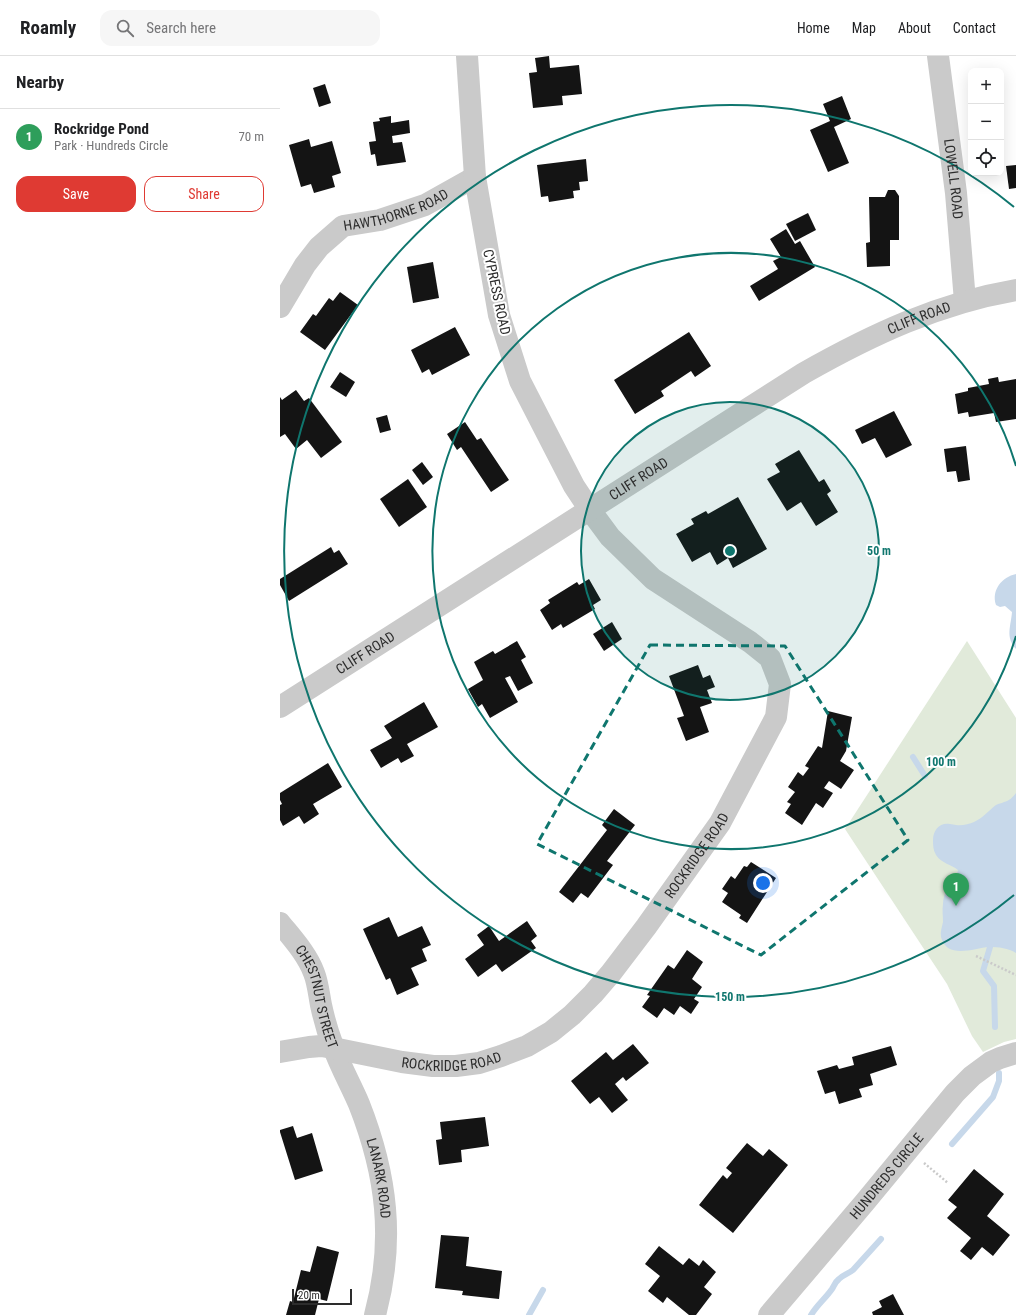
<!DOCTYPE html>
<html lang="en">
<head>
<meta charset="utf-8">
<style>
  body { margin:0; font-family:"Roboto Condensed",sans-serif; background:#f6f6f6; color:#202124 }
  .controls { position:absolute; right:12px; top:12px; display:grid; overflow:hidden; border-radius:8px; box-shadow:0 4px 16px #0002 }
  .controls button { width:36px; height:36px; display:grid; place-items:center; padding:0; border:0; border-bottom:1px solid #e0e0e0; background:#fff; color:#202124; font:20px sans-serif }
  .scale { position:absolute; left:12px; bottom:10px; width:60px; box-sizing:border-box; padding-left:4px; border:2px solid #2d2d2d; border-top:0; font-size:11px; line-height:14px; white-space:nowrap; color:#2d2d2d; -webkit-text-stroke:3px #fff; paint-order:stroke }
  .you { position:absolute; left:483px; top:827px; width:14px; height:14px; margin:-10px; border:3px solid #fff; border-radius:50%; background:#1a73e8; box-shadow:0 0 0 6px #1a73e833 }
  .badge { display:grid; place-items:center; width:26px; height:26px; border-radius:50%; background:#df3a33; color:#fff; font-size:13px; font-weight:700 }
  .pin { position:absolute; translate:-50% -33px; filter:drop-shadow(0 1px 2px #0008) }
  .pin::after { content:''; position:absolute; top:21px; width:14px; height:12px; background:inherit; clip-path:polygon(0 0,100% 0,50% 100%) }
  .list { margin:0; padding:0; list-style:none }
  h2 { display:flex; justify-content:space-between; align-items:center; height:52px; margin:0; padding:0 16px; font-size:17px }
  h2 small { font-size:13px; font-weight:400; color:#757577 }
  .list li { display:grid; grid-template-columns:26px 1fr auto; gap:12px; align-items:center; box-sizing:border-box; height:56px; padding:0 16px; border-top:1px solid #e0e0e0 }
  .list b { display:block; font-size:15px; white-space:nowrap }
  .list p { margin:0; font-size:13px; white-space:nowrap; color:#757577 }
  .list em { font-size:13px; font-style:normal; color:#757577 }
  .actions { display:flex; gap:8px; padding:12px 16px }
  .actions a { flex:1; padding:9px 0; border:1px solid #df3a33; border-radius:12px; text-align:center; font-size:14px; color:#df3a33 }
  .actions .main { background:#df3a33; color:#fff }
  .icon { flex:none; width:22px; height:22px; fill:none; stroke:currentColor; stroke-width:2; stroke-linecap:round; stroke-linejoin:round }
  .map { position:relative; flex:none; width:736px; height:1259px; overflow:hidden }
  header { display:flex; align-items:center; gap:24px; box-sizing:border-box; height:56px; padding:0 20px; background:#fff; border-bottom:1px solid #e0e0e0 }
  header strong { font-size:19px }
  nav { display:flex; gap:22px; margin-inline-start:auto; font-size:14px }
  .search { width:280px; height:36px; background:#f6f6f6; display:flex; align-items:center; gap:10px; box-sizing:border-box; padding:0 14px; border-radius:12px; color:#757577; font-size:15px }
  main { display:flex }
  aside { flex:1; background:#fff }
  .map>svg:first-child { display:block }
  .green { fill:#e1eada }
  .water { fill:#c7d8ea }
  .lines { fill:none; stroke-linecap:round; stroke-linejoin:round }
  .stream { stroke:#c7d8ea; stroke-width:6 }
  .building { fill:#141414 }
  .path { stroke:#cacaca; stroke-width:2.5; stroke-dasharray:2 2; stroke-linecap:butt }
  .minor { stroke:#cacaca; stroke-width:22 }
  .tertiary { stroke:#cacaca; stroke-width:22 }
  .marked { fill:none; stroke:#0f766e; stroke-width:3; stroke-dasharray:8 5; stroke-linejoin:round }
  .ring { fill:none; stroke:#0f766e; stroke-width:2 }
  .labels { text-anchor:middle; stroke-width:4; stroke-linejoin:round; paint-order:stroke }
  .street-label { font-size:14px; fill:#2d2d2d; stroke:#fff }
  .centre { fill:#0f766e; stroke:#fff; stroke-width:2 }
  .ring-label { font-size:12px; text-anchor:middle; font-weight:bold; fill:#0f766e; stroke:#fff; stroke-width:4; stroke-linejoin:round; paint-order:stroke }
</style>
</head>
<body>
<header>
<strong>Roamly</strong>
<div class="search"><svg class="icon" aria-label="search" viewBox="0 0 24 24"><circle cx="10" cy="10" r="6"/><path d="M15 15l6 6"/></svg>Search here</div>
<nav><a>Home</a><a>Map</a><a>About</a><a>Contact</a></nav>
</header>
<main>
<aside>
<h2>Nearby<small></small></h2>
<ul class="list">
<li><span class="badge" style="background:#2e9e5b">1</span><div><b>Rockridge Pond</b><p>Park · Hundreds Circle</p></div><em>70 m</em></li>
</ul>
<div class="actions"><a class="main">Save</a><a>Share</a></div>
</aside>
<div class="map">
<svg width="736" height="1259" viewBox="0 0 736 1259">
  <rect width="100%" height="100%" fill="#fff"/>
  <!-- green -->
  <polygon class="green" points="687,585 736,662 736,983 724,986 703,996 692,980 667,928 565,773"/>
  <!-- water -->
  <g class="water">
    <path d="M736,518V593C725,581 731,570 732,556L725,550L720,551L716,549C711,534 722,521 736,518Z"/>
    <path d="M736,737V897C728,892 719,891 709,891C694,892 667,904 661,881C660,876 662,871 663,866C663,860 662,854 663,848C663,837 671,826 677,818L678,814C671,808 662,808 656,799C653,794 653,789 653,784C653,774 660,766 670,768C672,768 674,769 676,769C682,770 689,768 694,766C703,762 708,755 716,749C719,747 721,748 724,746C729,745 733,741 736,737Z"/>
  </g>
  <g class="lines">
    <!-- stream -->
    <g class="stream">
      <polyline points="633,701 645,720"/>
      <polyline points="710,891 703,915 714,930 715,971"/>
      <polyline points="672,1088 713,1041 719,1025 719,1017"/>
      <polyline points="249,1259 263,1234"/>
      <path d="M531,1259C538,1248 545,1243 552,1233C554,1230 555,1226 559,1223C563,1219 568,1218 573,1214L601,1183"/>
    </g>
  </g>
  <!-- building -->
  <g class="building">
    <polygon points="269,0 270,12 299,9 302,38 282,40 283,49 253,52 249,17 257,16 255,2"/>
    <polygon points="45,28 51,47 39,51 33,32"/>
    <polygon points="562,40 571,63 554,71 569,107 548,116 530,74 550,65 543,48"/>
    <polygon points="111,60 111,67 129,64 130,77 112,80 113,87 122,86 126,106 97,110 95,98 91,99 89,86 96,85 93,66 100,65 99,62"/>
    <polygon points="29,83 31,91 52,85 61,117 52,120 55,131 34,137 31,128 21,131 9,89"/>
    <polygon points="306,103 308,125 299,126 300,134 293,135 294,142 269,146 268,140 261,141 257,109"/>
    <polygon points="736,109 736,132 729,133 726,110"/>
    <polygon points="608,134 615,134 619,140 619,184 610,184 610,210 587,211 586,187 590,186 589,141 605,141"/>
    <polygon points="528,157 536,174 515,185 506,168"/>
    <polygon points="506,173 515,188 520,185 535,211 479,245 470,230 498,213 493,205 501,201 490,183"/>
    <polygon points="153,206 159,242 133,247 127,211"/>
    <polygon points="60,236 78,249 45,294 20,276 33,258 36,260 49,242 53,245"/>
    <polygon points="175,271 190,299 152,319 149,313 142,317 131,294"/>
    <polygon points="409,276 431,310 415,321 411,315 381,335 384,340 355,358 334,324"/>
    <polygon points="60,316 75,326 66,341 50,331"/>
    <polygon points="718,321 719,326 736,323 736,363 716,366 714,357 689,361 688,356 678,358 675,338 688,335 688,332 709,328 708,323"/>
    <polygon points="16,334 24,345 29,342 62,386 41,402 27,384 16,393 5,378 0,381 0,341 2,344"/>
    <polygon points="614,355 632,389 606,402 595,382 582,388 575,374"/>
    <polygon points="107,359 111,374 100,377 96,362"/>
    <polygon points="185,366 197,384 201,382 229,424 211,436 181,391 177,394 167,378"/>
    <polygon points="686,390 690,424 678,426 676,415 667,416 664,393"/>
    <polygon points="519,394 539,426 544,423 551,435 547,438 558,456 536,470 521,446 507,455 487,423 500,416 495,408"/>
    <polygon points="142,406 153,421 143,429 132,414"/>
    <polygon points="128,423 147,451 119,471 100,443"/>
    <polygon points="458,441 487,493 453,512 448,502 437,509 430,496 412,506 396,478 414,468 411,463 426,455 428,458"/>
    <polygon points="51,491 54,497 59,494 68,508 9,545 0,529 0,523"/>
    <polygon points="309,523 321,544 313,549 315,553 283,572 281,568 272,574 260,554 270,547 268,544 297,526 299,529"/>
    <polygon points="332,566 342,583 324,595 313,578"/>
    <polygon points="237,585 246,601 241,604 253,627 238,635 230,620 225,622 238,646 210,662 202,648 198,651 188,633 203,624 194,606 213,595 215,598"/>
    <polygon points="418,609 423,622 430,619 435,631 427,634 432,647 420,651 429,676 406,685 397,662 404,660 389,620"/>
    <polygon points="144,646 158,671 127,688 134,700 121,707 118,702 101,712 90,694 112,682 104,670"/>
    <polygon points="548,655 572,661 566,695 560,705 574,714 561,733 549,725 544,732 553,737 543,752 536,747 522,769 505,757 511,748 507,746 515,736 508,731 518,716 523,720 529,712 525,710 538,690 542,692"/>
    <polygon points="48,707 62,731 33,748 39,758 24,768 19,760 3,770 0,764 0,749 2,748 0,744 0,737"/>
    <polygon points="334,753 355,769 327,805 333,809 308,842 301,837 293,847 279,836 327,774 322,769"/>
    <polygon points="471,806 496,822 467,867 459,862 461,859 442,846 448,837 442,833 451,820 455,823 464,810 467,811"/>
    <polygon points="109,861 118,881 142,870 151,889 142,893 147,905 131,912 139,929 117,939 110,922 106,924 83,873"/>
    <polygon points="247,865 257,880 251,885 256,892 222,916 216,908 198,921 185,903 204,889 197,879 209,870 219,885"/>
    <polygon points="407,894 423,906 412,923 422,931 414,943 419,946 411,958 400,950 394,959 384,952 377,962 362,951 370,940 367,939 388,909 394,913"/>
    <polygon points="353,988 369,1007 346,1025 343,1021 335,1028 348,1044 332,1057 319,1041 310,1048 291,1025 326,996 333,1004"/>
    <polygon points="611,990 617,1009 590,1018 593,1029 579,1033 582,1041 559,1048 555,1035 545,1038 537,1015 557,1009 559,1013 574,1009 572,1001"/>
    <polygon points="205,1061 209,1090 181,1094 182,1106 159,1109 156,1084 162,1083 160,1066"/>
    <polygon points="13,1070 17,1082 32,1077 43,1115 15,1124 0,1076 0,1074"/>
    <polygon points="467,1087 483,1100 489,1093 508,1109 453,1177 419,1149 443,1119 447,1123 452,1117 446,1112"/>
    <polygon points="694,1113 724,1138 707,1160 730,1179 713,1200 702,1191 691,1204 680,1195 691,1182 667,1162 677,1151 668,1144"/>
    <polygon points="161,1179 189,1181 186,1210 222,1215 219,1243 182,1239 183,1235 155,1232"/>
    <polygon points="37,1190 59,1196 47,1245 39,1243 35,1259 6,1259 10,1245 13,1246 21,1214 30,1216"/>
    <polygon points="379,1190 403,1209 409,1202 419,1210 423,1204 436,1216 424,1231 432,1238 416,1259 409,1259 387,1241 383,1247 368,1235 380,1220 365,1208"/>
    <polygon points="613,1238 624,1259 593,1259 592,1256 602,1251 599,1245"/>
  </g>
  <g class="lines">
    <!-- path -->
    <g class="path">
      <polyline points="696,900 736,919"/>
      <polyline points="644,1107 668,1127"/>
    </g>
    <!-- minor -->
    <g class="minor">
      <path id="s1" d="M658,0L676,137L685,245"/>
      <path id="s2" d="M0,251L25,209L39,191L63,170L100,164L145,149L195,121"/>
      <path id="s3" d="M0,867C12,882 27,898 34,917C38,927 39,939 41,949C44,963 48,977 53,990C60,1010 71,1029 79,1048C107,1119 115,1185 95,1259"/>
      <path id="s4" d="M0,996L29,991L41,990L53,992L122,1006L153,1010H176L199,1007L221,1000L247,990L271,976L292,959L313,938L331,917L366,871L440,767L496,661L500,628L490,602L470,586L373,523L330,481L310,454L294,430L240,325L219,259L195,121L187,0"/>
      <path id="s5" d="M489,1259L585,1146L675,1037L692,1020L711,1006L720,1002L736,997"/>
    </g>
    <!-- tertiary -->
    <path class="tertiary" id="s6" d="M0,651L524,317C591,279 659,247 736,234"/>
  </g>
  <!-- marked area -->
  <path class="marked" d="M370,589L505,590L628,784L481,899L257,788Z"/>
  <!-- distance rings -->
  <circle cx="450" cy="495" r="149" fill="#0f766e" fill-opacity=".12"/>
  <g class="ring">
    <circle cx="450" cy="495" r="149"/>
    <path d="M736 580A298 298 0 1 1 736 410"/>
    <path d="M734 839A446 446 0 1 1 734 151"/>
  </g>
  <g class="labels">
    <!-- street labels -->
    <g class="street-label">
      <text dy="5" stroke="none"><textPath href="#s1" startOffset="124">LOWELL ROAD</textPath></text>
      <text dy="5" stroke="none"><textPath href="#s2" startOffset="159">HAWTHORNE ROAD</textPath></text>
      <text transform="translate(217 236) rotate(78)" y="5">CYPRESS ROAD</text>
      <text dy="5" stroke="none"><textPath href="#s6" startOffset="749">CLIFF ROAD</textPath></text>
      <text dy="5" stroke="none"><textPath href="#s6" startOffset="425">CLIFF ROAD</textPath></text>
      <text dy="5" stroke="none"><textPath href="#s6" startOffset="101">CLIFF ROAD</textPath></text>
      <text dy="5" stroke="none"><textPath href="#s4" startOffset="510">ROCKRIDGE ROAD</textPath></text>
      <text dy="5" stroke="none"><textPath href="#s3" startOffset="84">CHESTNUT STREET</textPath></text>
      <text dy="5" stroke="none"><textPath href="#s4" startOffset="174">ROCKRIDGE ROAD</textPath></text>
      <text dy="5" stroke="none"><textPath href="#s5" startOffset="182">HUNDREDS CIRCLE</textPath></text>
      <text dy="5" stroke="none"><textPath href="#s3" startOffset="277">LANARK ROAD</textPath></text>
    </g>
  </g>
  <circle cx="450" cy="495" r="6" class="centre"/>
  <g class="ring-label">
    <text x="599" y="499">50 m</text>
    <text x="661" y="710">100 m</text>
    <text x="450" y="945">150 m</text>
  </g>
</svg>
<div class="controls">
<button>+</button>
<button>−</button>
<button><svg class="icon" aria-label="locate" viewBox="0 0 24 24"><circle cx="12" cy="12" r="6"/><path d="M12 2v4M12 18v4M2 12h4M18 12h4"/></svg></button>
</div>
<div class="scale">20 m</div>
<div class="you"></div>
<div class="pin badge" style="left:676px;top:850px;background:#2e9e5b">1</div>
</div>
</main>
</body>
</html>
